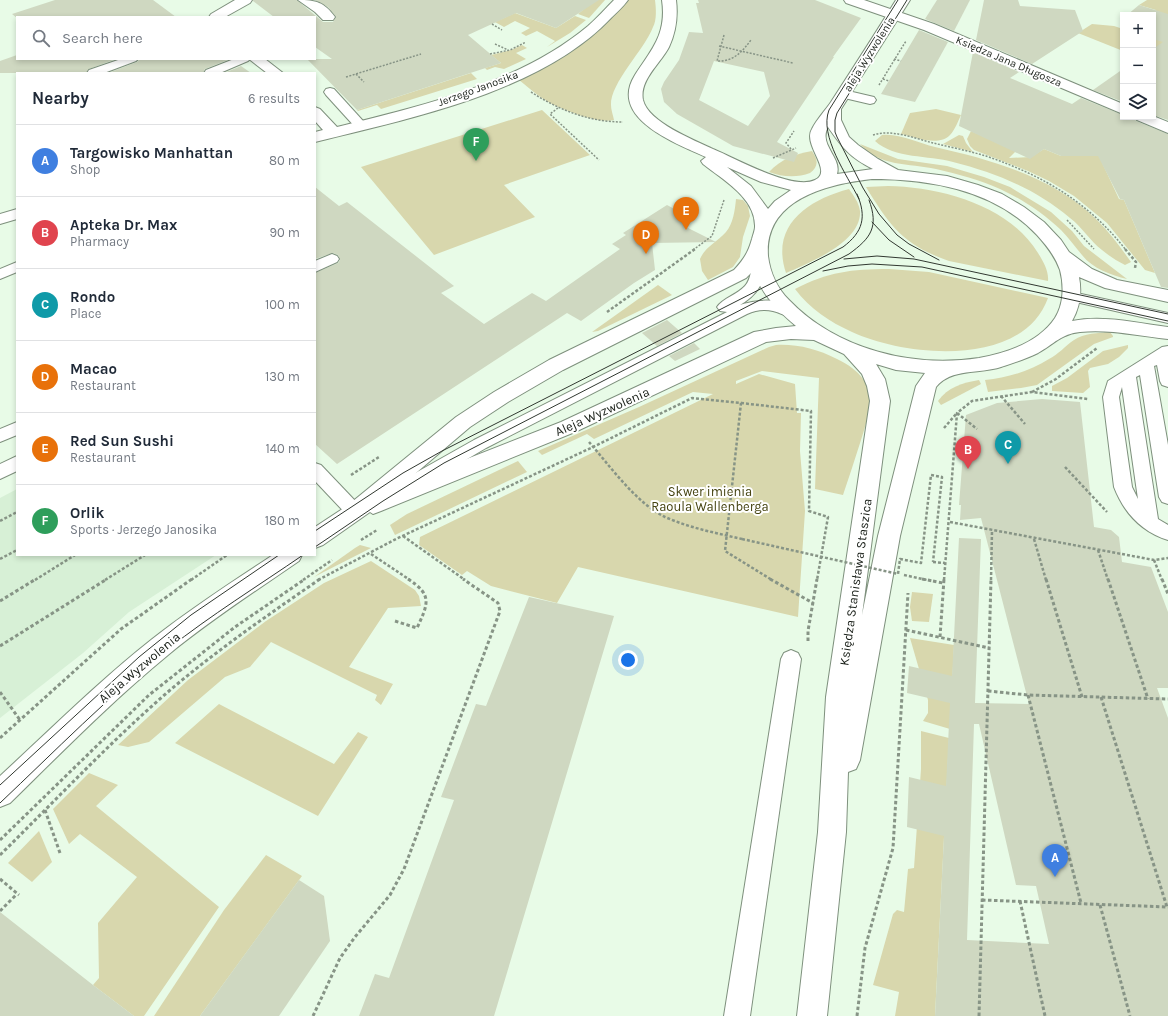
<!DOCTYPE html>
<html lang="en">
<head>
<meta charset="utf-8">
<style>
  body { margin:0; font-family:Karla,sans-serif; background:#f2f2f3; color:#1f2937 }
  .controls { position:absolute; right:12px; top:12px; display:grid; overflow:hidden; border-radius:0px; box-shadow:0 2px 6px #0003 }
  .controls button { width:36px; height:36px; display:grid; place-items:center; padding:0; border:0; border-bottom:1px solid #e0e1e3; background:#fff; color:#1f2937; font:20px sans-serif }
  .you { position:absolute; left:628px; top:660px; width:14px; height:14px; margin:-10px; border:3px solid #fff; border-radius:50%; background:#1a73e8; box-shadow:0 0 0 6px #1a73e833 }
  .badge { display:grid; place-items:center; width:26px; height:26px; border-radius:50%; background:#864315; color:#fff; font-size:13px; font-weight:700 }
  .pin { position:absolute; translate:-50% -33px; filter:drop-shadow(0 1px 2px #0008) }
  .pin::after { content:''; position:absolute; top:21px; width:14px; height:12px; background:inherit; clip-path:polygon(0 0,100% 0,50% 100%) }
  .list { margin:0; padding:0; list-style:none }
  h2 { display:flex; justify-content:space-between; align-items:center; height:52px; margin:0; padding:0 16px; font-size:17px }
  h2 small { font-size:13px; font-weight:400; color:#747a83 }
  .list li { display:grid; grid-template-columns:26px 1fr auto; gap:12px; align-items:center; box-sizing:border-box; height:72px; padding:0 16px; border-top:1px solid #e0e1e3 }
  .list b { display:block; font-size:15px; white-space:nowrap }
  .list p { margin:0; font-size:13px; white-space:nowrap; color:#747a83 }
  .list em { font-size:13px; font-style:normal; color:#747a83 }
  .icon { flex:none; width:22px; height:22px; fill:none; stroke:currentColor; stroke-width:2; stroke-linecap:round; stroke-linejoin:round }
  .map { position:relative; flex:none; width:1168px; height:1016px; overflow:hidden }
  .search { position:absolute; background:#fff; box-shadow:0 2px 6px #0003; left:16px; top:16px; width:300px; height:44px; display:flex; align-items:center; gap:10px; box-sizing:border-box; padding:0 14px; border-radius:0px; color:#747a83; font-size:15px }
  .panel { position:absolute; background:#fff; box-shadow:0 2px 6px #0003; left:16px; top:72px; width:300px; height:484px; border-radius:0px }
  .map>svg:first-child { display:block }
  .built { fill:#d7f0d6 }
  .green { fill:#d8d7ad }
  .building { fill:#cfd8c1; fill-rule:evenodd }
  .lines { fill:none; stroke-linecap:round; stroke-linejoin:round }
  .service-casing { stroke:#7e907d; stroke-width:2 }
  .minor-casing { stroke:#7e907d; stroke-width:2 }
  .tertiary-casing { stroke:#7e907d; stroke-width:2 }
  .path-far2 { stroke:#879486; stroke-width:1.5; stroke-dasharray:2 1.5; stroke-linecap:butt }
  .path-far1 { stroke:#879486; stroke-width:2.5; stroke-dasharray:3 2; stroke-linecap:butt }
  .path { stroke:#879486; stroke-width:3; stroke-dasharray:3.5 2.5; stroke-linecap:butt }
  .service { fill:#fff; fill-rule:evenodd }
  .minor { fill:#fff; fill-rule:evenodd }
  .tertiary { fill:#fff; fill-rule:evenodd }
  .tram { stroke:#313830; stroke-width:1 }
  .path-bridge-far1 { stroke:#879486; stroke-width:2.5; stroke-dasharray:3 2; stroke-linecap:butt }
  .path-bridge { stroke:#879486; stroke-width:3; stroke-dasharray:3.5 2.5; stroke-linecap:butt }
  .labels { text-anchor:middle; stroke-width:4; stroke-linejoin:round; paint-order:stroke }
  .far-street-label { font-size:11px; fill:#171d16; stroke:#fff }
  .street-label { font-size:13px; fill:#171d16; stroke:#fff }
  .park-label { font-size:13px; fill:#454311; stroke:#fff }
</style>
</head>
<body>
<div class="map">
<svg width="1168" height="1016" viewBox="0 0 1168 1016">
  <rect width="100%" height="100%" fill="#e8fbe7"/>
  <!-- built -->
  <polygon class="built" points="17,489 17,555 216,555 129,612 83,653 0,718 0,498"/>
  <!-- green -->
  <g class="green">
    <polygon points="595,0 605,0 589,18 578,14"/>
    <path d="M626,0H655C656,8 657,20 653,27C645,49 610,83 611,105C611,110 613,115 614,120C598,124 567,111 552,104C540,98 529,88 519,80L531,74Z"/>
    <polygon points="1147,0 1168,0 1168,41 1166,53 1153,49 1153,15 1156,10 1139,5"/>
    <polygon points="515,13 556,28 575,16 586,20 570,33 547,47 555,41 537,31 526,36 521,33 530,28 515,21 504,27 495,22"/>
    <polygon points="1092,24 1114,26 1123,29 1123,51 1078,33"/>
    <polygon points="522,45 527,48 516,53 526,59 504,69 495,67 487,70 485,68 501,63 491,55 511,50"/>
    <polygon points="471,73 477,79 381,109 377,105 358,111 357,110"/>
    <path d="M936,109L961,115C958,121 955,130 950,135C939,147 914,137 901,134L910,113Z"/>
    <polygon points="542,110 590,155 504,185 535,217 434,255 361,167"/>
    <polygon points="971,131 1016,151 1009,158 1031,157 1044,149 1061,156 1099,156 1119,199 1124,200 1155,273 1145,270 1107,223 1074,196 1049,181 1028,171 974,150 970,146 967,139"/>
    <path d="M882,135C899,133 918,143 935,147C992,160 1054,177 1097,220C1110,233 1121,248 1131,262L1125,265C1117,261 1109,256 1102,250C1090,241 1082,227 1070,218C1036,189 996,173 953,162C928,155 895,159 875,141Z"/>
    <polygon points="959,135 963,136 966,143 973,152 943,144"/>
    <path d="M860,144L898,159L947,166L984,177L1010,187L1051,212L1072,231L1084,246L1127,279C1111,275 1093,269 1082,255C1075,247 1069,238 1061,230C1043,213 1022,199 1000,189C980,180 958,174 936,169C909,163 879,167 860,144Z"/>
    <path d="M812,151C818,160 819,166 810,173C797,178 782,177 769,172C781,159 795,154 812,151Z"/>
    <path d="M888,186C940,187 1009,205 1038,253C1043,261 1049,271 1048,281L949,261C903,245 890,226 866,187Z"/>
    <path d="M849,189C854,196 859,203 860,211C862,242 809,263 786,273C770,225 808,200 849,189Z"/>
    <path d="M736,199L743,200L748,206L750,216L743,237L740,257L733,267L708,280L702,271L700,259C705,247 717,242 726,232C733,224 735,210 736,199Z"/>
    <path d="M889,269L929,272L1048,298C1023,368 906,357 852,332C830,322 810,309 795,289C828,272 851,269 889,269Z"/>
    <polygon points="658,285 672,295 598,331 592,332"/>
    <path d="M1110,332L1113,336V337L1094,344L1037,385L1021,388L988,392L985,380C1007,378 1030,371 1049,359C1059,354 1065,346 1074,340C1084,333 1098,333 1110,332Z"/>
    <path d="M776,345C798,344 817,349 837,359C878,379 873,403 861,440C855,459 849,477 843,495L815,489L819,378L762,371L736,381V384L759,374L795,384L797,413H801L800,451L805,511L798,617L578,567L557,603L491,586L467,571L462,575L419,545L420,537L713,394L693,392L594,439L587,434L542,455L538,451L639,407L769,347Z"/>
    <polygon points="1128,345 1128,348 1119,357 1108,364 1090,368 1088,371 1090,387 1083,393 1052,391 1052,386 1067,378 1103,351"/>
    <path d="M979,380L981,384L941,405L938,401C948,387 962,383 979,380Z"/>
    <polygon points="518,461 527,472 395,535 390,525 407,514"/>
    <polygon points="360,545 371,548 314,577 355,548"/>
    <polygon points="371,561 415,590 419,596 421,606 388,608 349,667 393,684 381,705 375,700 377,695 271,642 250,667 225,677 149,742 128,747 118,745 188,680 266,621 324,583"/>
    <polygon points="912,592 933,594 929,622 912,621 910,607"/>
    <polygon points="910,638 954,645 950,729 923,721 928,713 928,700"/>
    <polygon points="219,704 334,764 358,732 368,737 318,816 175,743"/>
    <polygon points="921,731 949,738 935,1016 895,1016 899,992 873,985 893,914 897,910 904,912 908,869 914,868 921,769"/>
    <polygon points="89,773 118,785 96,806 219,907 144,1016 134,1016 93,985 99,978 98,923 137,877 80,834 69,844 53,809"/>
    <polygon points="39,831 52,862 32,882 8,863"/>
    <polygon points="266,855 302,876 200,1016 154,1016 224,910"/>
  </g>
  <!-- building -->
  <g class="building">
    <polygon points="55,0 153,0 176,17 17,18 12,14"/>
    <polygon points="253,0 297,0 323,22 333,22 336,17 328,7 315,0 599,0 556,28 516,13 468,35 501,63 357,110 307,59 332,59 315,47 315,17 274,17 253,1"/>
    <path d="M698,0H815L861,18L833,57H834L777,142L798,153L794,162L733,146L677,114L664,102L661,89L664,82L679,60L689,32L703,33L696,3H699ZM714,61L764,72L770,96L748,126L699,100Z"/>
    <polygon points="937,0 970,0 954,31 925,19"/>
    <polygon points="984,0 1018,0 1020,6 1075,10 1083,31 1032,64 976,40"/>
    <polygon points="1139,5 1168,14 1168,120 1153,115 1153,49 1163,42 1153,39 1153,15 1127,15"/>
    <polygon points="919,30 948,42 915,102 881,94"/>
    <polygon points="973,52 1019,72 1010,78 1072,104 1081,98 1123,115 1123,117 1133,117 1136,121 1168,134 1168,288 1161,287 1124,200 1120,199 1098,156 1061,156 1044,149 1030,159 959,126"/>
    <polygon points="17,55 17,59 116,59 89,69 86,73 0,73 0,61"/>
    <polygon points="140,59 230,59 205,69 203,73 108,73 137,62"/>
    <polygon points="241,66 251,73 224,73"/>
    <polygon points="1123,69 1123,102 1093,90"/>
    <polygon points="315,187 339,206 347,202 454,286 441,293 484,324 532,293 546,301 620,249 612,244 626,235 623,233 667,205 693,219 684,226 716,242 652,243 655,270 634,283 581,321 567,313 337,464 315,444 315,273 338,263 340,260 338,255 333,253 315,259"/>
    <polygon points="667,320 682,333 657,346 642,333"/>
    <polygon points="694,343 700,349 675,361 669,356"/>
    <path d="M1042,399L1080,402L1094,527L1111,530L1119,537L1122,562L1151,567L1168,612V688H1157L1168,718V1016H935L944,836L907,827L909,777L946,786L950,703L907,693L909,666L952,676L959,538L981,539L975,703L1029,704L981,518L960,520L961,505H959L966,415L997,403ZM974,724H979L1016,885L1036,886L1049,944L967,940Z"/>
    <polygon points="529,597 614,616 494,1016 359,1016 375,974 389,978 454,800 441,797 476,704 486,706"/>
    <polygon points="299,880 324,896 330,941 279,1016 200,1016"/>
    <polygon points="0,912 93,985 134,1016 0,1016"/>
  </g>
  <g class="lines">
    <defs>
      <g id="service">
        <polygon points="121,59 138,59 136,61 104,73 87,73 89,70"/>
        <polygon points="234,59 250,59 248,61 220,73 204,73 206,70"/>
        <polygon points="330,88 334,89 364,122 366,125 364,128 356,128 326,95 324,92 326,89"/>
        <polygon points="844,90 874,97 876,100 874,103 870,104 840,97 838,94 840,91"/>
        <polygon points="332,254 337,256 339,259 337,262 315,272 315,261"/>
        <path d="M760,258L765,260L767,263C765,282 757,295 740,305C755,300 788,296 798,312L795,316C786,318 782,313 773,311C765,309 756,310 747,314L486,448L406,495L400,497L394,495L391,490L394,485L474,440L727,312L720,311L717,307C723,298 737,295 745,286C752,278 750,268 755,260Z"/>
        <polygon points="17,262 17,272 0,279 0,269"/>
        <polygon points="1072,292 1168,313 1168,323 1067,300 1064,297 1067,294"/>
        <path d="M1168,346V387L1162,385L1160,381L1157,365L1154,366L1168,445V504L1162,502L1159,497L1140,375L1136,377L1158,519L1168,525V540C1142,532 1124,513 1114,487L1103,397L1108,381L1162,347ZM1122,387L1138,499L1132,487L1119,397Z"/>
        <polygon points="17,422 17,435 0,442 0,429"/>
        <polygon points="17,456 17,471 0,479 0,464"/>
        <polygon points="315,463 321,465 361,507 364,512 361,517 355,519 349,517 315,481"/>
        <polygon points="791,650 798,653 801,659 750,1016 724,1016 781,659 784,653"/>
      </g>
      <g id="minor">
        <polygon points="235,0 252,0 250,3 225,17 209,17 211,14"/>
        <path d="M298,0C316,0 324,2 335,17L333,20H323L315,12Z"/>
        <path d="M614,0H628C623,7 617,12 611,18C541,92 411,118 315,142V132L323,130L315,121V107L320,109L337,127C422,106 520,83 588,26C597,18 605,9 614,0Z"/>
        <polygon points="844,0 864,0 934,24 1123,104 1123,114 924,30 846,3"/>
        <polygon points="249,59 265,59 283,73 267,73"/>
        <polygon points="1153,116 1168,122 1168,133 1137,120 1134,117"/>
        <polygon points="17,209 17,219 0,224 0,214"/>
      </g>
      <g id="tertiary">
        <path d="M662,0H676C678,16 676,32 669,47C661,63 639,80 643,100C648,122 694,140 713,149C735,158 793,191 815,180C834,171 802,145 812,129C817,119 825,111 831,102C853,68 875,34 896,0H910L841,109V120L849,137L858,145L878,159L898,170L947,176L978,185L1002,194L1024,207L1044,222L1061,240L1069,252L1092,269L1117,280L1168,290V302L1105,288L1079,277C1082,293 1080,307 1072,321C1104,315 1136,323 1168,327V339C1139,336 1110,329 1080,332C1061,334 1054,344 1038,353C1026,359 1013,363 1001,367C980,374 951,368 936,387L900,536L860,760L856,769L848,772L846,832L827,1016H797L818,832L826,697L870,401L867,386L862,374L844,354L814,340L791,339L766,342L575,432L381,511L373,514L370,512L323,545L315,548V527L347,506L456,417L494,392L549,360L734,270C744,259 748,253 752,239C753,235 755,230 755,227C756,198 723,180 703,164L701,161L706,157C675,143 608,118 635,75C652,49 667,34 662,0ZM828,127C842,147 849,157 873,169L837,174C842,157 818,145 828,127ZM727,167L761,182L791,190L775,201L768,209L751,186ZM872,179C930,179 995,190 1037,235C1047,246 1055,256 1060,270C1064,285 1064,304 1055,318C1039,342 1007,353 979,358C913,368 837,350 789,300C778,289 770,273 768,256C764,199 828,184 872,179ZM753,271C762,294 777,310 796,326L776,328L754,332L561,422L403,484L470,427L508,402L563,370L746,278ZM876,364L896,370L925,373L916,386L878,536L862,615L890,401L885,379Z"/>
        <path d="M273,555H302L299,561C254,592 209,621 168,655C112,701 61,753 10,803L0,807V776C50,730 98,682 151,640C190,609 232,582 273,555Z"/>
      </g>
    </defs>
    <!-- service casing -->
    <use href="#service" class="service-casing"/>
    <!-- minor casing -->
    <use href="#minor" class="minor-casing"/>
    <!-- tertiary casing -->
    <use href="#tertiary" class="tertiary-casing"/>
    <!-- path-far2 -->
    <g class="path-far2">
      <polyline points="492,24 502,30"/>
      <path d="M724,35L717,61C733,62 742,52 751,40"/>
      <polyline points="495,44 508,50"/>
      <polyline points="719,46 793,63"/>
      <polyline points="490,54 510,50 526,42"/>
      <polyline points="894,59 901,61"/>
      <polyline points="356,74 364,82"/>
      <polyline points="346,77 421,54"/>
      <polyline points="883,79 889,81"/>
      <polyline points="879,85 906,41"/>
      <path d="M531,92C559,110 589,122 623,122"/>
      <polyline points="558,108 550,114 599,160"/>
      <path d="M873,135C892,129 914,138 933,143C950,147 969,151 986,156C1044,176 1088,202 1126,250"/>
      <polyline points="791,149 786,143 794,131"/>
      <polyline points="773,158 796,148"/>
      <polyline points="1067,220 1094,249"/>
      <polyline points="693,250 712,236 724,200"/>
    </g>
    <!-- path-far1 -->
    <g class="path-far1">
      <polyline points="1125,249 1136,262 1135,268"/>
      <polyline points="607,312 695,249"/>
      <polyline points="1032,392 1056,379 1097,348"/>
      <polyline points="1001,396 1025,424"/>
      <polyline points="741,403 811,411 809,511 828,517 817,580"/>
      <polyline points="944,428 957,413 977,429"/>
      <path d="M589,442C610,466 636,503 665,517C690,528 716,533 742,539"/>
      <polyline points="1065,467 1107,512"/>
      <polyline points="351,475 379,457"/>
      <polyline points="0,521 17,512"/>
      <polyline points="950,522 1154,560 1168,558"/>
      <polyline points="403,536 465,580"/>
      <polyline points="1034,539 1046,580"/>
      <polyline points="361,540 377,530"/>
      <polyline points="1098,550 1108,580"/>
      <polyline points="371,554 410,580"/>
      <polyline points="0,559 17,550"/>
      <polyline points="1154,560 1162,580"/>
      <polyline points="933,562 945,563"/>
      <polyline points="35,580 75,555"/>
      <polyline points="105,580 145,555"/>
      <polyline points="191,580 227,555"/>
      <polyline points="303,580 332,560"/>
      <polyline points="318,580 396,539 593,447 692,398 741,403 725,551 772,580"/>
      <polyline points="944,580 957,413 972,401 1032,392 1088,399"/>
      <polyline points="991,580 992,531"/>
    </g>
    <!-- path -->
    <g class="path">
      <polyline points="770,579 813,603"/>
      <polyline points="1046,579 1082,697"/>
      <polyline points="1108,579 1148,699"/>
      <polyline points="1162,579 1168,594"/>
      <polyline points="933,581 943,583"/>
      <polyline points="0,601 36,579"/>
      <path d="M395,621L417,628C428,604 433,595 408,579"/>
      <polyline points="906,630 989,648"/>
      <polyline points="940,637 944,579"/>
      <polyline points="808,641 808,631 817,579"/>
      <polyline points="0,646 107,579"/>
      <polyline points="988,691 1028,695 1168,699"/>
      <polyline points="0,692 20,720"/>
      <polyline points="1028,695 1081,903"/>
      <polyline points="1101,697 1167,907"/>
      <polyline points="0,738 121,629 192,579"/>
      <polyline points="45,810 60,853"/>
      <polyline points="0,840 149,695 235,627 305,579"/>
      <path d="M0,855C56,800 110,742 169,691C217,650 268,615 320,579"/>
      <polyline points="0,879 19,895"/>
      <polyline points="982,900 1168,907"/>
      <polyline points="1020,901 1045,1016"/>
      <polyline points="1100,905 1130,1016"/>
      <polyline points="0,911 17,894"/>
      <polyline points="313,1016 340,958 355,937 390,895 404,869 500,611 498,603 463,579"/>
      <polyline points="857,1016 865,948 893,848 908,593"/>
      <polyline points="979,1016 991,579"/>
    </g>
    <!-- service -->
    <use href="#service" class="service"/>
    <!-- minor -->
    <use href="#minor" class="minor"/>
    <!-- tertiary -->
    <use href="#tertiary" class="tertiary"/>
    <!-- tram -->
    <g class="tram">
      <polyline points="907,0 837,113 835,120 835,132 837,137 863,188 879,214 897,235 909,244 939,260"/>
      <path d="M859,199C847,175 819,136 829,110L898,0"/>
      <polyline points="872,222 889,240 914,257"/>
      <polyline points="844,259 877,256 914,259 1168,314"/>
      <polyline points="823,271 848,266 872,264 922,267 1168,321"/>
      <path d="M315,531L403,473L442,451L843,247C863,232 867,217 857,194"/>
      <path d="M315,547L383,501L444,463L849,254C871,238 879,227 869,200"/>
      <polyline points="0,785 139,657 191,615 279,555"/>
      <path d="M0,803C55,751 109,696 168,649C211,615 258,586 303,555"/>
    </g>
    <!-- path-bridge-far1 -->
    <g class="path-bridge-far1">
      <polyline points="742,539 898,574 900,559 921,563 931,475 942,477 933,562"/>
      <polyline points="904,575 927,580"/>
    </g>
    <!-- path-bridge -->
    <polyline class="path-bridge" points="922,579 933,581"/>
  </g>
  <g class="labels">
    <!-- far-street labels -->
    <g class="far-street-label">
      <text transform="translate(869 54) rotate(-58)" y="4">aleja Wyzwolenia</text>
      <text transform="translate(1009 61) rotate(23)" y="4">Księdza Jana Długosza</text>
      <text transform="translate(478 88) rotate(-20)" y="4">Jerzego Janosika</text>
    </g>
    <!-- street labels -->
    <g class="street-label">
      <text transform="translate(602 411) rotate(-24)" y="5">Aleja Wyzwolenia</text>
      <text transform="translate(855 582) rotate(-82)" y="5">Księdza Stanisława Staszica</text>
      <text transform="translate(139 667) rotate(-40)" y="5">Aleja Wyzwolenia</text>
    </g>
    <!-- park labels -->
    <g class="park-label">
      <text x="710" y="496">Skwer imienia<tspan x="710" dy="15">Raoula Wallenberga</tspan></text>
    </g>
  </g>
</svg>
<div class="controls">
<button>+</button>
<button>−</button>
<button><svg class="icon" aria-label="layers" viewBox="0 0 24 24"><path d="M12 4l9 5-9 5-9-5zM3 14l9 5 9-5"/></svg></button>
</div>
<div class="you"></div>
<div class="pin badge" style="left:1055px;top:877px;background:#3f7fe0">A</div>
<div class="pin badge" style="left:968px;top:469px;background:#e0444e">B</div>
<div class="pin badge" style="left:1008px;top:464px;background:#0f9aa8">C</div>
<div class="pin badge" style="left:646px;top:254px;background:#e8710a">D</div>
<div class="pin badge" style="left:686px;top:230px;background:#e8710a">E</div>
<div class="pin badge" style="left:476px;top:161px;background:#2e9e5b">F</div>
<div class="search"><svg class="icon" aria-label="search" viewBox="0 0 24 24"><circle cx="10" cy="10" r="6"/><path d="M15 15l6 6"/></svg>Search here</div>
<section class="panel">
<h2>Nearby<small>6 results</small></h2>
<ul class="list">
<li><span class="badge" style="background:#3f7fe0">A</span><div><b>Targowisko Manhattan</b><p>Shop</p></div><em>80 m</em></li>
<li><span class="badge" style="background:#e0444e">B</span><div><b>Apteka Dr. Max</b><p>Pharmacy</p></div><em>90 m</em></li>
<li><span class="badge" style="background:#0f9aa8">C</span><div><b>Rondo</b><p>Place</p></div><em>100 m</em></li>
<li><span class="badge" style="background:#e8710a">D</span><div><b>Macao</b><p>Restaurant</p></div><em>130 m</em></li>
<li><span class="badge" style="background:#e8710a">E</span><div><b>Red Sun Sushi</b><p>Restaurant</p></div><em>140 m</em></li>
<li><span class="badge" style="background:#2e9e5b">F</span><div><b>Orlik</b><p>Sports · Jerzego Janosika</p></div><em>180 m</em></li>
</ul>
</section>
</div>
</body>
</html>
